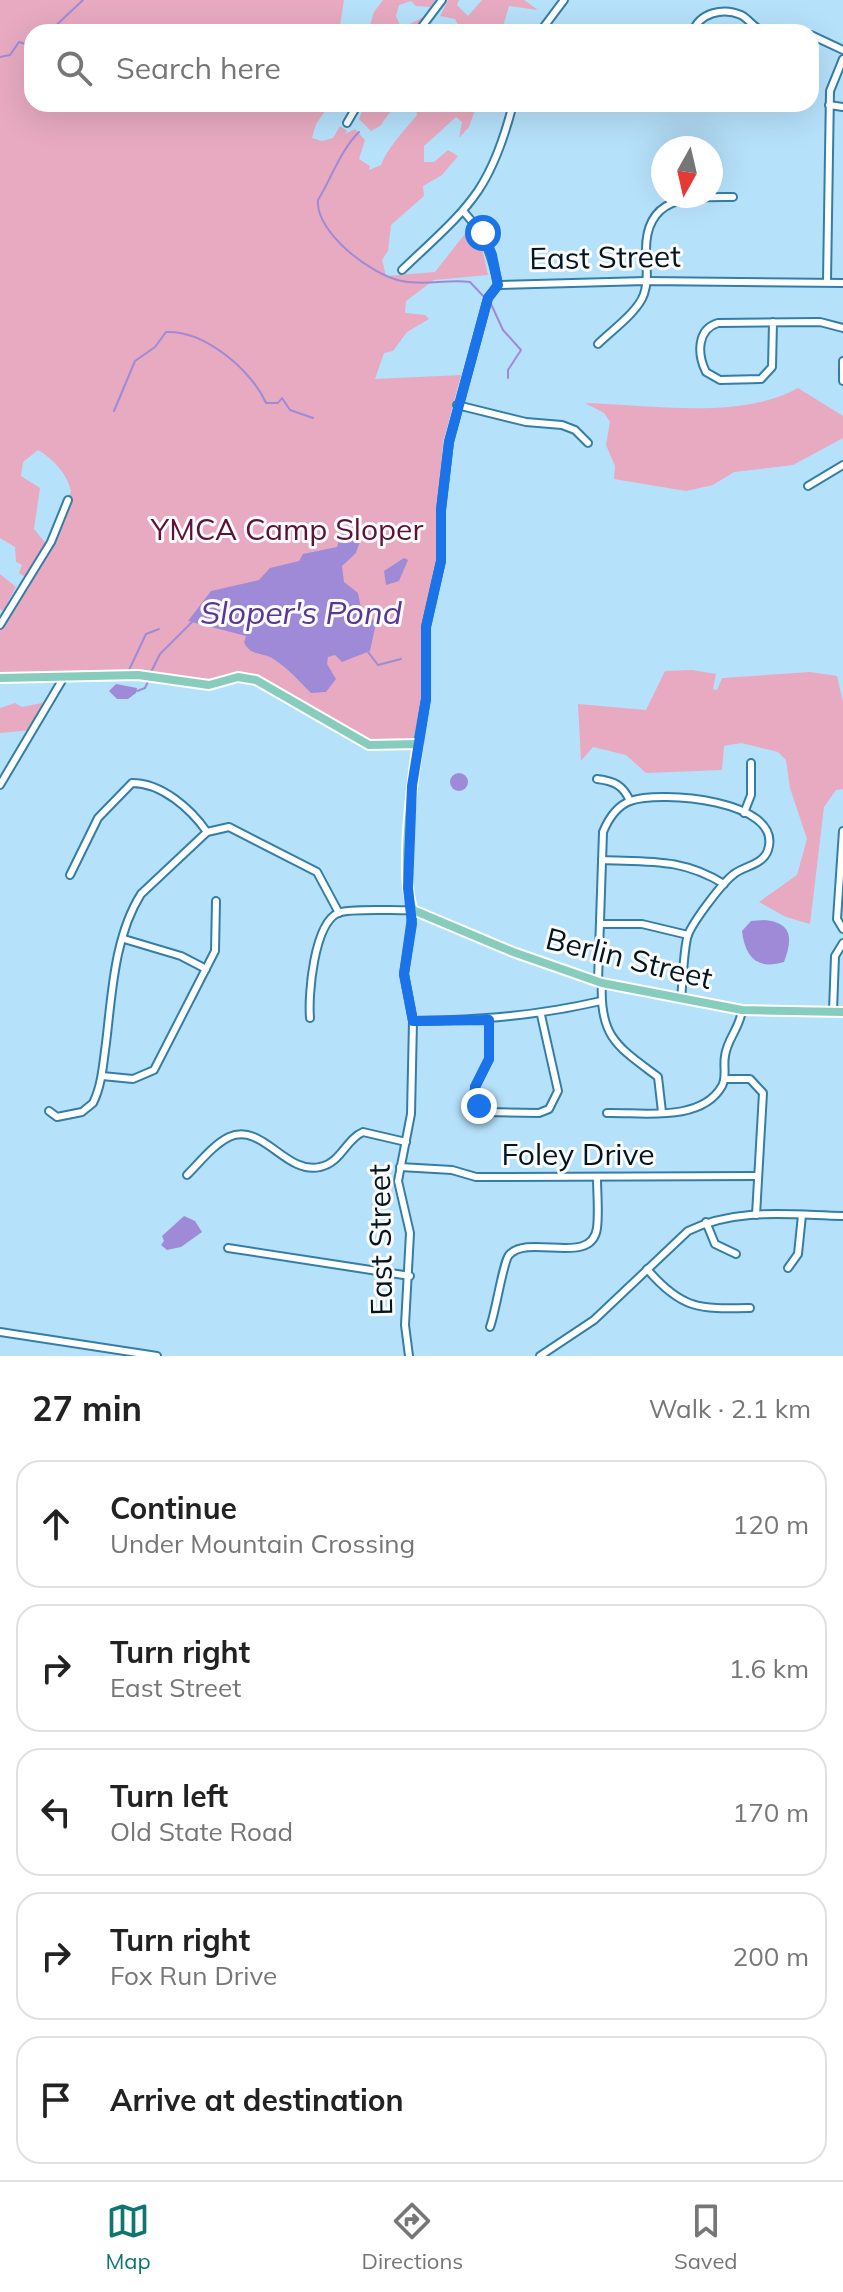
<!DOCTYPE html>
<html lang="en">
<head>
<meta charset="utf-8">
<style>
  body { margin:0; font-family:Mulish,sans-serif; background:#f6f6f6; color:#222 }
  .compass { position:absolute; left:651px; top:136px; width:72px; height:72px; border-radius:50%; background:#fff; box-shadow:0 8px 32px #0002; rotate:188deg }
  .stop { position:absolute; width:24px; height:24px; margin:-18px; border:6px solid #1a73e8; border-radius:50%; background:#fff }
  .stop.end { background:#1a73e8; border-color:#fff; box-shadow:0 2px 8px #0008 }
  .list { margin:0; padding:0; list-style:none }
  h2 { display:flex; justify-content:space-between; align-items:center; height:104px; margin:0; padding:0 32px; font-size:34px }
  h2 small { font-size:26px; font-weight:400; color:#767676 }
  .list li { display:grid; grid-template-columns:52px 1fr auto; gap:24px; align-items:center; box-sizing:border-box; height:128px; margin:0 16px 16px; padding:0 16px; border:2px solid #e0e0e0; border-radius:24px }
  .list b { display:block; font-size:30px; white-space:nowrap }
  .list p { margin:0; font-size:26px; white-space:nowrap; color:#767676 }
  .list em { font-size:26px; font-style:normal; color:#767676 }
  .icon { flex:none; width:44px; height:44px; fill:none; stroke:currentColor; stroke-width:2; stroke-linecap:round; stroke-linejoin:round }
  .map { position:relative; flex:none; width:843px; height:1356px; overflow:hidden }
  .search { position:absolute; background:#fff; box-shadow:0 8px 32px #0002; left:24px; right:24px; top:24px; height:88px; display:flex; align-items:center; gap:20px; box-sizing:border-box; padding:0 28px; border-radius:24px; color:#767676; font-size:30px }
  .sheet { height:824px; background:#fff }
  nav { display:flex; justify-content:space-around; align-items:center; box-sizing:border-box; height:112px; border-top:2px solid #e0e0e0; background:#fff; font-size:22px; color:#767676 }
  nav a { display:grid; justify-items:center; gap:4px }
  nav .on { color:#0f766e }
  .map>svg:first-child { display:block }
  .green { fill:#e7aac0 }
  .water { fill:#9f8ad7 }
  .lines { fill:none; stroke-linecap:round; stroke-linejoin:round }
  .stream { stroke:#9f8ad7; stroke-width:2 }
  .minor-casing { stroke:#337ea6; stroke-width:10 }
  .major-casing { stroke:#fff; stroke-width:12 }
  .minor { stroke:#fff; stroke-width:6 }
  .major { stroke:#88ccbe; stroke-width:8 }
  .route { stroke:#1a73e8; stroke-width:10 }
  .labels { text-anchor:middle; stroke-width:6; stroke-linejoin:round; paint-order:stroke }
  .street-label { font-size:30px; fill:#011522; stroke:#fbfbfb }
  .park-label { font-size:30px; fill:#5f1238; stroke:#fbfbfb }
  .water-label { font-size:32px; font-style:italic; fill:#583894; stroke:#fbfbfb }
</style>
</head>
<body>
<div class="map">
<svg width="843" height="1356" viewBox="0 0 843 1356">
  <rect width="100%" height="100%" fill="#b6e1fb"/>
  <!-- green -->
  <g class="green">
    <path d="M0,0H344L339,32H32V104H330L316,124L312,138L322,141L333,138L340,126L347,131L345,134L355,129L365,140L359,159L370,166L369,170L381,165C388,147 404,131 417,115L415,104H477L469,127L459,138L462,122L456,117L424,146V162H434L448,150L458,156L442,175L423,186L424,196L391,225L388,251L382,260L386,276L435,272L468,230H472L480,239L488,275L434,280L406,301L405,313L425,315L429,319L407,332L393,351L384,353L375,379L461,375L443,443L437,516V573L422,632L424,687L414,738L374,745L248,674L199,680L133,672L0,674V628L55,538L71,491C67,473 53,459 38,450L23,462L21,476L40,488L34,529L47,545L25,577L19,573L22,565L16,562L15,547L0,538Z"/>
    <polygon points="383,0 435,0 430,7 416,6 411,1 399,5 396,16 401,28 424,17 414,32 368,32 374,12"/>
    <polygon points="448,0 459,0 457,5 468,16 482,0 524,0 538,10 509,6 504,23 507,32 462,32 455,19 440,16"/>
    <polygon points="365,104 396,104 380,126 371,131 359,119"/>
    <path d="M798,388L843,416V438L793,465L734,472L713,485L686,491L614,479L615,466L606,445L610,422L604,413L585,403C650,405 742,420 798,388Z"/>
    <polygon points="0,574 16,587 3,611 0,609"/>
    <polygon points="692,670 716,674 713,689 717,690 722,678 810,672 837,676 843,702 843,789 836,790 824,807 810,924 786,917 759,902 797,875 807,839 790,788 786,760 778,752 741,743 724,746 722,770 646,773 626,755 593,747 581,761 578,704 646,710 665,671"/>
    <polygon points="47,702 32,730 0,733 0,708 15,703 22,707"/>
  </g>
  <!-- water -->
  <g class="water">
    <path d="M364,529L356,553L342,566L344,582L358,593L361,608L376,623L370,651L342,662L335,655L328,657L327,664L336,679L326,692L311,693C299,681 288,668 272,658C261,652 250,656 244,642L246,636L188,621L211,591L259,580L270,568L299,561L303,554L337,547L342,531Z"/>
    <polygon points="404,558 408,560 399,581 386,585 384,571"/>
    <polygon points="116,684 137,688 136,693 128,699 117,699 109,691"/>
    <circle cx="459" cy="782" r="9"/>
    <path d="M765,920C792,923 793,938 784,962C758,970 745,958 742,931L751,921Z"/>
    <polygon points="184,1216 195,1221 202,1232 181,1247 167,1250 161,1245 164,1241 162,1236"/>
  </g>
  <g class="lines">
    <!-- stream -->
    <g class="stream">
      <polyline points="49,32 83,0"/>
      <polyline points="0,57 10,55 19,42 32,46"/>
      <path d="M359,132C340,151 332,177 318,200C315,232 371,275 402,281C424,286 447,279 470,282L486,299"/>
      <polyline points="491,304 503,330 521,350 508,370 508,378"/>
      <path d="M114,411L135,361L155,347L166,332C205,330 252,371 266,403H278L282,398L290,410L313,418"/>
      <polyline points="368,652 378,665 401,659"/>
      <polyline points="129,670 146,634 159,629"/>
      <polyline points="151,672 160,654 193,621"/>
      <polyline points="137,691 145,688 149,679"/>
    </g>
    <defs>
      <g id="minor">
        <polyline points="418,32 442,0"/>
        <polyline points="540,32 564,0"/>
        <path d="M693,32C699,13 723,7 741,15C749,19 753,27 761,30C774,35 791,30 805,32"/>
        <polyline points="811,35 843,50"/>
        <polyline points="829,105 843,107"/>
        <polyline points="347,123 358,104"/>
        <path d="M464,212C485,235 492,254 498,285"/>
        <path d="M402,270C467,208 490,194 513,104"/>
        <polyline points="827,281 830,91 843,59"/>
        <path d="M773,322L772,367L761,379L720,380L706,372C697,354 697,329 718,323L820,322L843,328"/>
        <path d="M598,344C611,331 638,312 644,294C649,280 646,264 646,250C646,194 691,197 733,197"/>
        <polyline points="843,361 843,381"/>
        <polyline points="457,405 526,422 562,425 575,430 588,443"/>
        <polyline points="808,486 843,465"/>
        <polyline points="0,625 51,542 68,500"/>
        <polyline points="418,744 426,699 426,627 441,561 441,510 449,442 488,298 498,285 646,281 843,283"/>
        <path d="M597,779C614,781 623,785 630,801"/>
        <polyline points="0,785 64,677"/>
        <polyline points="744,813 751,795 751,763"/>
        <polyline points="843,831 837,919 843,929"/>
        <path d="M602,860C650,862 682,858 724,884"/>
        <path d="M70,875L98,818L132,783C162,783 191,809 207,832"/>
        <polyline points="600,924 642,924 688,935"/>
        <polyline points="124,939 181,956 206,969"/>
        <path d="M598,981L603,832C608,820 617,806 630,801C660,790 784,800 768,850C763,865 744,866 734,874C722,883 690,925 687,938C683,958 683,979 681,999"/>
        <path d="M602,983C599,1037 618,1047 658,1077L662,1112"/>
        <polyline points="833,1011 835,956 843,943"/>
        <path d="M310,1018C308,994 314,924 338,913C349,908 397,911 413,910L404,974L413,1021L411,1114L398,1181L410,1233L405,1325L409,1356"/>
        <polyline points="489,1020 489,1059 475,1087 474,1096 487,1112 539,1113 549,1109 558,1091 541,1015"/>
        <path d="M413,1021C480,1020 536,1016 601,1001"/>
        <polyline points="102,1076 133,1079 154,1070 215,951 216,901"/>
        <polyline points="725,1079 750,1079 763,1093 756,1215"/>
        <path d="M49,1111L57,1117L82,1112L93,1103C102,1085 103,1064 106,1043C112,994 114,937 141,894L207,832L229,827L317,872L339,913"/>
        <path d="M607,1113C641,1112 701,1123 722,1086C727,1077 723,1066 725,1056C727,1039 740,1028 742,1010"/>
        <polyline points="400,1167 452,1170 476,1177 757,1176"/>
        <path d="M187,1175C200,1162 213,1145 229,1137C263,1122 285,1175 320,1167C341,1163 346,1139 363,1132L406,1142"/>
        <polyline points="706,1222 715,1244 736,1254"/>
        <polyline points="228,1248 410,1276"/>
        <polyline points="788,1268 798,1254 802,1215"/>
        <path d="M647,1269C682,1310 700,1309 750,1308"/>
        <path d="M490,1327C496,1311 503,1262 509,1255C529,1233 592,1267 597,1228C599,1212 597,1193 597,1177"/>
        <polyline points="0,1332 157,1356"/>
        <path d="M540,1356L594,1320L688,1231C736,1207 791,1215 843,1216"/>
      </g>
      <path id="major" d="M0,678L138,675L209,685L238,677L256,680L369,745L418,744C412,784 399,875 413,910L513,952L602,983L742,1010L843,1012"/>
    </defs>
    <!-- minor casing -->
    <use href="#minor" class="minor-casing"/>
    <!-- major casing -->
    <use href="#major" class="major-casing"/>
    <!-- minor -->
    <use href="#minor" class="minor"/>
    <!-- major -->
    <use href="#major" class="major"/>
  </g>
  <g class="lines">
    <!-- route -->
    <polyline class="route" points="479,1106 475,1087 489,1059 489,1020 413,1021 404,974 412,924 408,888 412,786 426,699 426,627 441,561 441,510 449,442 488,298 498,285 492,255 483,233"/>
  </g>
  <g class="labels">
    <!-- street labels -->
    <g class="street-label">
      <text transform="translate(605 258) rotate(-1)" y="10">East Street</text>
      <text transform="translate(629 959) rotate(14)" y="10">Berlin Street</text>
      <text x="578" y="1165">Foley Drive</text>
      <text transform="translate(381 1240) rotate(-91)" y="10">East Street</text>
    </g>
    <!-- park labels -->
    <g class="park-label">
      <text x="287" y="540">YMCA Camp Sloper</text>
    </g>
    <!-- water labels -->
    <g class="water-label">
      <text x="301" y="624">Sloper's Pond</text>
    </g>
  </g>
</svg>
<svg class="compass" viewBox="-18 -18 36 36"><path d="M0-13l5 13h-10z" fill="#e53935"/><path d="M0 13l5-13h-10z" fill="#767676"/></svg>
<div class="stop" style="left:483px;top:233px"></div>
<div class="stop end" style="left:479px;top:1106px"></div>
<div class="search"><svg class="icon" aria-label="search" viewBox="0 0 24 24"><circle cx="10" cy="10" r="6"/><path d="M15 15l6 6"/></svg>Search here</div>
</div>
<section class="sheet">
<h2>27 min<small>Walk · 2.1 km</small></h2>
<ul class="list">
<li><svg class="icon" aria-label="ahead" viewBox="0 0 24 24"><path d="M12 20V5M6 11l6-6 6 6"/></svg><div><b>Continue</b><p>Under Mountain Crossing</p></div><em>120 m</em></li>
<li><svg class="icon" aria-label="right" viewBox="0 0 24 24"><path d="M7 20v-9h11M14 6l5 5-5 5"/></svg><div><b>Turn right</b><p>East Street</p></div><em>1.6 km</em></li>
<li><svg class="icon" aria-label="left" viewBox="0 0 24 24"><path d="M17 20v-9H6M10 6l-5 5 5 5"/></svg><div><b>Turn left</b><p>Old State Road</p></div><em>170 m</em></li>
<li><svg class="icon" aria-label="right" viewBox="0 0 24 24"><path d="M7 20v-9h11M14 6l5 5-5 5"/></svg><div><b>Turn right</b><p>Fox Run Drive</p></div><em>200 m</em></li>
<li><svg class="icon" aria-label="arrive" viewBox="0 0 24 24"><path d="M6 21V4h12l-3 4 3 4H6"/></svg><div><b>Arrive at destination</b></div></li>
</ul>
</section>
<nav>
<a class="on"><svg class="icon" aria-label="map" viewBox="0 0 24 24"><path d="M3 6l6-2 6 2 6-2v14l-6 2-6-2-6 2zM9 4v14M15 6v14"/></svg>Map</a>
<a><svg class="icon" aria-label="directions" viewBox="0 0 24 24"><path d="M12 3l9 9-9 9-9-9zM9 14v-3h6M13 9l2 2-2 2"/></svg>Directions</a>
<a><svg class="icon" aria-label="saved" viewBox="0 0 24 24"><path d="M7 4h10v16l-5-4-5 4z"/></svg>Saved</a>
</nav>
</body>
</html>
